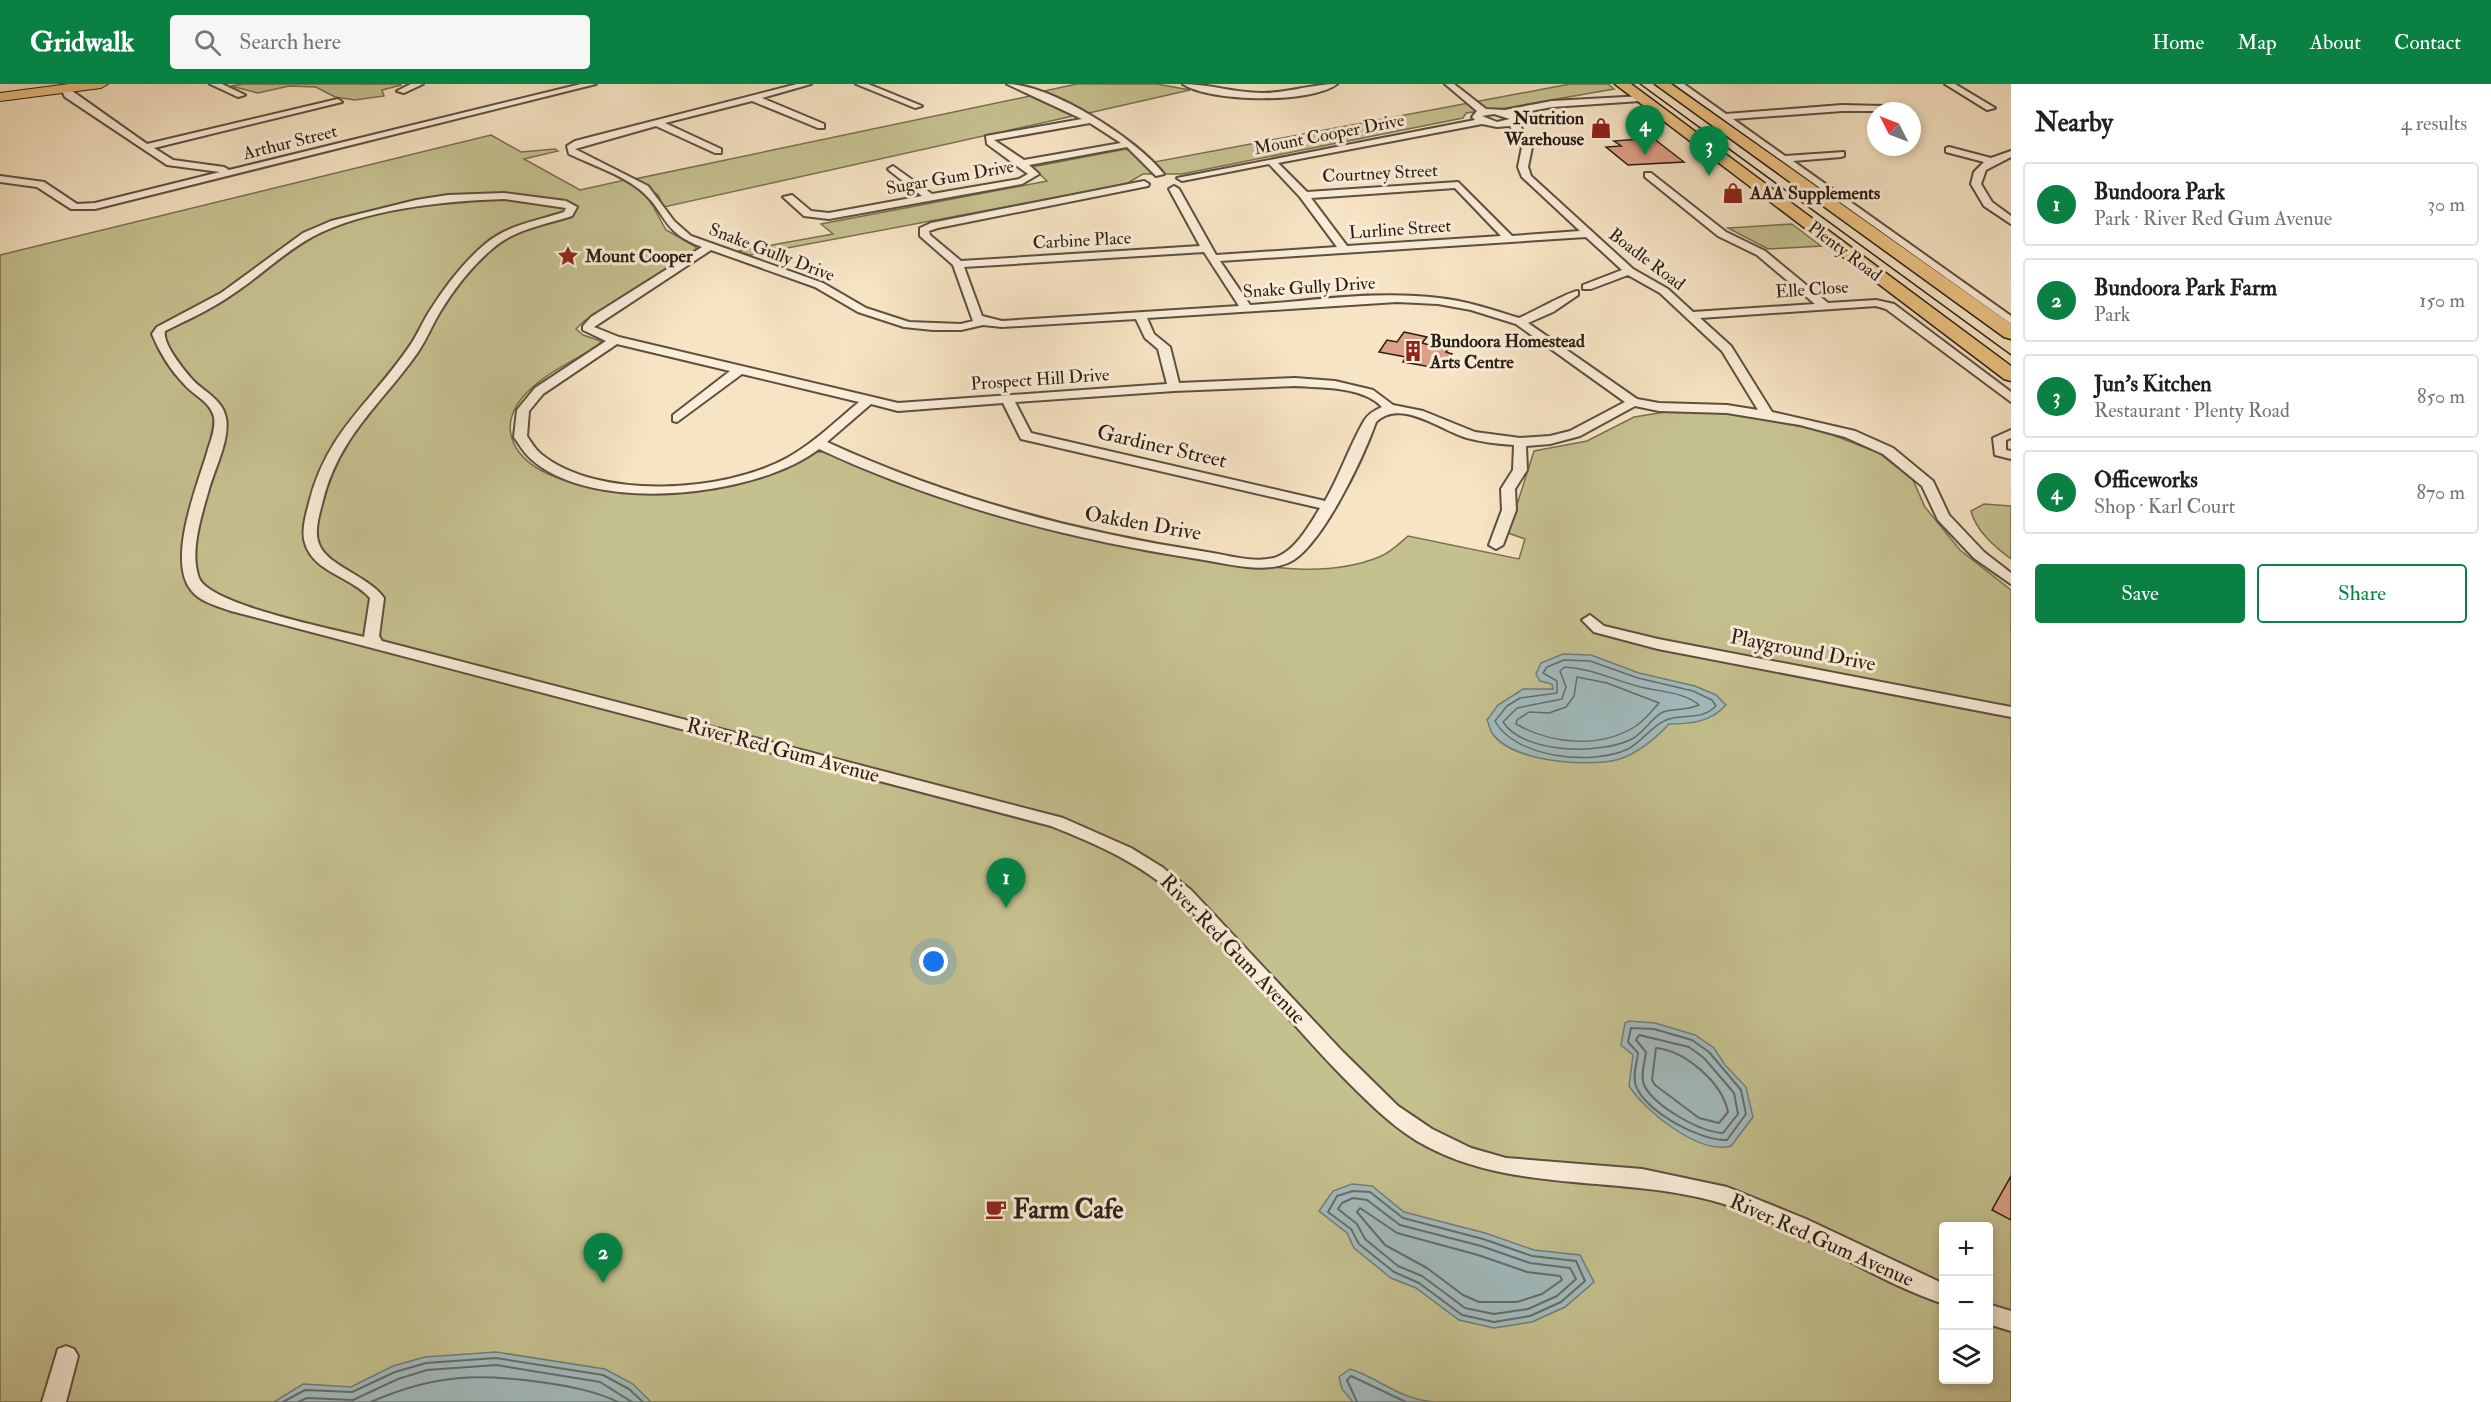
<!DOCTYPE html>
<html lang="en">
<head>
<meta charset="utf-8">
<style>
  body { margin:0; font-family:"IM FELL Double Pica",serif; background:#f6f6f6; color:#202124 }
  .controls { position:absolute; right:18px; bottom:18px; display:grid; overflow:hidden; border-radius:6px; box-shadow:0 3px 9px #0003 }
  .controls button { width:54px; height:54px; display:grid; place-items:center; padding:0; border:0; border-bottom:2px solid #e0e0e0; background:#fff; color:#202124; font:30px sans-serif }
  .compass { position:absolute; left:1867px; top:18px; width:54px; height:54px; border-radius:50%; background:#fff; box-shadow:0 3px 9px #0003; rotate:312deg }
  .you { position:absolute; left:934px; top:878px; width:21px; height:21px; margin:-15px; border:4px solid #fff; border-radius:50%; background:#1a73e8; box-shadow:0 0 0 9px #1a73e833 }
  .badge { display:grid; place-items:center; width:39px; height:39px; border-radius:50%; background:#0b8043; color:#fff; font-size:20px; font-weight:700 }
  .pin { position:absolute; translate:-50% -50px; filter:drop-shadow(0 2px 3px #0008) }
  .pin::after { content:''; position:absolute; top:32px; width:21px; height:18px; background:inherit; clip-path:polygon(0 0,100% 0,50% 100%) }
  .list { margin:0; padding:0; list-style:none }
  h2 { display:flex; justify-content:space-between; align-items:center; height:78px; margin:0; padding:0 24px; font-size:26px }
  h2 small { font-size:20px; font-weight:400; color:#757577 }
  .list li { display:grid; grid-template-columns:39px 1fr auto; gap:18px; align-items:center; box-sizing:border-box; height:84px; margin:0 12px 12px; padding:0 12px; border:2px solid #e0e0e0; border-radius:6px }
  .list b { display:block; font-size:22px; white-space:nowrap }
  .list p { margin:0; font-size:20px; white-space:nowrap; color:#757577 }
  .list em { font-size:20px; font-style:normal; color:#757577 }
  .actions { display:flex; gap:12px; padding:18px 24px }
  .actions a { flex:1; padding:14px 0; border:2px solid #0b8043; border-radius:6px; text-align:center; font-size:21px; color:#0b8043 }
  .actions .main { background:#0b8043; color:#fff }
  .icon { flex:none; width:33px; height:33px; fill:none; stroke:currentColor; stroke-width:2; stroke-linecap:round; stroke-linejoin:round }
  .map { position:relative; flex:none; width:2011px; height:1318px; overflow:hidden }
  header { display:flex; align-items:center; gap:36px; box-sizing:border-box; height:84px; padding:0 30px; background:#0b8043; color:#fff }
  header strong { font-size:28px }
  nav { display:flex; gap:33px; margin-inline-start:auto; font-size:21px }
  .search { width:420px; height:54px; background:#f6f6f6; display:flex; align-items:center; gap:15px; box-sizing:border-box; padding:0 21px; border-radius:6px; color:#757577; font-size:22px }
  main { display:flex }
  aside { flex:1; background:#fff }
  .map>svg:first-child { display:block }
  .green { fill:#c5c18f; stroke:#787051; stroke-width:1.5; fill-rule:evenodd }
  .water { fill:#a2bcbf; stroke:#727d7a; stroke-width:1.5 }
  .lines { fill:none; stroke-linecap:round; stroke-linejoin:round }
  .shore-far1 { stroke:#666d69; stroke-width:1.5 }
  .shore { stroke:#666d69; stroke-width:2 }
  .building { fill:#de9f87; stroke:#2a1e13; stroke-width:1.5 }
  .minor-casing { stroke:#5d503f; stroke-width:4 }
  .primary-casing { stroke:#2a1e13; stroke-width:2 }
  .trunk-casing { stroke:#2a1e13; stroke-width:3 }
  .minor { fill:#faedd9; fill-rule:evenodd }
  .primary { fill:#ecc282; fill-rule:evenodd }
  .trunk { fill:#ecc282; fill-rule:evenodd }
  .tram { stroke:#2a1e13; stroke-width:1.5 }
  .labels { text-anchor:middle; stroke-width:6; stroke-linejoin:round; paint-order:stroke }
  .far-poi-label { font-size:18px; font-weight:bold; fill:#2a1e13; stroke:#faedd9; text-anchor:start }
  .far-street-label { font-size:18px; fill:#2a1e13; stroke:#faedd9 }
  .street-label { font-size:21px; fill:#2a1e13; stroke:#faedd9 }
  .near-poi-label { font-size:26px; font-weight:bold; fill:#2a1e13; stroke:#faedd9; text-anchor:start }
</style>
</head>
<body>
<header>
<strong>Gridwalk</strong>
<div class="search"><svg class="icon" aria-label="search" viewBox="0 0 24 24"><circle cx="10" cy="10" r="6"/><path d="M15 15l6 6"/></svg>Search here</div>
<nav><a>Home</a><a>Map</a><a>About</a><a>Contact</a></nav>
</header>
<main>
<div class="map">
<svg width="2011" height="1318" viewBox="0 0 2011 1318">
  <rect width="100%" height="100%" fill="#f7e4c4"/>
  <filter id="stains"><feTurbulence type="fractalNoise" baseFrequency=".00333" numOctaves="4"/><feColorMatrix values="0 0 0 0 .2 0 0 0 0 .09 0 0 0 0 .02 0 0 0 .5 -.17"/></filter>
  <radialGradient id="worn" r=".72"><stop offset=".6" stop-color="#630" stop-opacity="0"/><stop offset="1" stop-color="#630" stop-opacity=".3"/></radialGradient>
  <!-- green -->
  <g class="green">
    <polygon points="243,0 400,0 401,1 382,6 384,12 355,16 335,13 316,3 289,2 258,9 231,2"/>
    <polygon points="1077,0 1157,0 1190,6 1089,29 1044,7"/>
    <polygon points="1570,0 1608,0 1614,5 1506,24 1466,29 1463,34 1182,90 1143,90 1126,100 750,171 738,167 833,150 821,140 1047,97 1032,83 1126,65 1139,72 1144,80"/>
    <polygon points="1030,12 1073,32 664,123 658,111 635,95"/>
    <path d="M491,51L521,68L555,65L558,67L524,75L580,106L625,96L648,113L666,146L696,163V166L688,173L584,237L576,245L583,251L601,257L598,262C573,277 541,291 522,314C513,325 508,337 511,351C525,410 651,412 698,406C739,401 779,391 814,368H824C948,426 1081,458 1217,476C1268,483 1328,494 1379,473C1390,469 1399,460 1408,452L1519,475L1525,455L1508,449L1534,367L1587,357L1634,333L1671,327L1723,328L1820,346L1879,369L1913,396L1925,423L1960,466L2011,506V1318H0V171ZM1944,1142H1988V1296H1944Z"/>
    <polygon points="1792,140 1821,162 1768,165 1728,144"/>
    <path d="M1984,420L2011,422V475C1995,463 1976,447 1971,427Z"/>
  </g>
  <!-- water -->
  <g class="water">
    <path d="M1563,570L1591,571L1639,589L1695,602L1716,611L1726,621C1711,638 1691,640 1669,640C1655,655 1640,668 1620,675C1590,684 1511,678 1492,649C1490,646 1489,640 1487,636L1498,621L1523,605H1553L1552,600L1540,597L1536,590L1541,579Z"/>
    <path d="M1629,937L1655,939L1695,951L1714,964L1725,981L1746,1003L1753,1033L1731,1062C1699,1071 1645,1027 1629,1002L1633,971L1621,961L1625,939Z"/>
    <polygon points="1352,1100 1372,1102 1404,1128 1485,1149 1534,1166 1580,1171 1594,1198 1565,1223 1532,1238 1494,1244 1459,1236 1416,1204 1391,1194 1354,1164 1347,1149 1319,1127 1333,1107"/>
    <polygon points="496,1268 605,1285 633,1300 651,1318 274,1318 303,1300 351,1303 393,1282 425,1273"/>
    <path d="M1350,1285C1381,1295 1398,1315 1434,1318H1353L1342,1305L1339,1293Z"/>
  </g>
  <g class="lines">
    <!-- shore-far1 -->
    <g class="shore-far1">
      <path d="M1564,576L1590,577L1638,594L1693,607L1712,616L1716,622C1702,636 1686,630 1669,635C1654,639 1642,658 1628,665C1592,682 1515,674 1495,637L1507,622L1520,614L1557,609V597L1543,589L1547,583Z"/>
      <path d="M1565,583C1593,585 1611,595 1637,602C1657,608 1683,607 1699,621C1685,627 1674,624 1663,628C1652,633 1644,649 1632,655C1600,671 1524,670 1503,638L1517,624L1562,615L1566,603L1560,587Z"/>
      <path d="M1577,593L1607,599L1659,619C1652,627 1645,636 1636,642C1600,665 1551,660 1516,640L1517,636L1529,628L1549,629L1566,623L1574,612Z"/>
    </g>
    <!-- shore -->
    <g class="shore">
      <path d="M1631,944L1654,945L1692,956L1709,968L1741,1006L1746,1030L1727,1056C1700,1057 1646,1028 1636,1002C1632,992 1637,979 1638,969L1628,958Z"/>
      <path d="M1639,951L1689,963L1704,974L1734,1009L1738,1030L1723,1049C1700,1048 1654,1022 1644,1001C1640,991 1645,978 1646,968L1636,956Z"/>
      <path d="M1656,964C1685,967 1722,998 1728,1028L1719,1039L1699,1034L1655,1001L1652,996Z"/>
      <polygon points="1353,1107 1370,1108 1403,1134 1483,1155 1532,1172 1576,1177 1585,1197 1561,1218 1530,1232 1494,1238 1462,1231 1419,1199 1394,1188 1359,1160 1351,1145 1328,1128 1337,1112"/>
      <polygon points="1353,1114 1367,1116 1400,1141 1481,1162 1530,1179 1570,1184 1576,1195 1557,1212 1528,1225 1494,1230 1465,1224 1422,1192 1398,1182 1365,1155 1357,1140 1338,1125 1342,1119"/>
      <polygon points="1360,1124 1397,1149 1478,1171 1527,1188 1560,1192 1562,1196 1542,1210 1517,1218 1479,1218 1463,1211 1427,1184 1385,1161 1357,1128"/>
      <polyline points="283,1318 305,1306 352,1308 395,1288 426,1279 496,1274 603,1291 629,1305 643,1318"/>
      <polyline points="298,1318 307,1314 353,1316 398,1295 427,1286 496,1281 600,1298 632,1318"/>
      <path d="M371,1318C434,1290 480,1289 547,1299C572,1303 595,1307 618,1318"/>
      <polyline points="1357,1318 1347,1296 1351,1292 1406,1318"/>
    </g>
  </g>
  <!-- building -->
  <g class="building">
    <polygon points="1653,54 1684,78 1628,81 1606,63 1621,62 1614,57"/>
    <polygon points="1404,248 1427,253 1422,259 1448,266 1446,268 1452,270 1442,285 1403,278 1406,273 1379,268 1387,256 1397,258"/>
    <polygon points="2011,1092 2011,1136 1992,1126"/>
  </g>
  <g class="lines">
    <defs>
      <g id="minor">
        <polygon points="210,0 222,0 245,11 238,13"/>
        <polygon points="411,0 423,0 404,9 397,7"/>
        <polygon points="581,0 596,0 95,125 71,125 37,103 0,98 0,92 44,98 77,120 95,119 220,88 167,81 65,13 61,5 65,2 147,60 338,15 342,18 154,64 173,76 224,83 229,86"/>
        <path d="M797,0H811L762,14L824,40V44H818L752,17L665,39L721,65V69H715L656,42L575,65L648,102L674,137L691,152L823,199L866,224L909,238L961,240L973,237L953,181L920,152V144L931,139L1144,97L1149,100L1148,102L938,144L929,147L930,151L961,177L1200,162L1169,105L1174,102L1179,105L1216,171L1337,163L1300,113L1269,80L1182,97L1177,94L1475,36L1472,33L1477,27L1445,0H1454L1486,25L1505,26L1552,17L1643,12L1644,14L1640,17L1552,23L1515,30L1521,35L1518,38L1532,63L1528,83L1531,92L1633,185L1668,205L1693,228L1815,220L1757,171L1718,152L1645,93V89H1651L1726,148L1765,167L1828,219L1876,216L1894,220L2011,308V318L1886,225L1876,222L1700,234L1731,262L1772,328L1855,347L1893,364L1933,397L1949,431L1984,468L2011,489V500L1974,474L1938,436L1922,402L1883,370L1845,353L1800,341L1727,329L1659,327L1635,322L1580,352L1550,360L1526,362L1527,386L1515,405L1516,426L1503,461L1496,465L1489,461L1502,426L1501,405L1513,386L1514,361C1498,360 1482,358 1467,354C1440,346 1401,314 1376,338C1364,372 1321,465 1288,479C1261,490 1226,479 1198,475C1066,455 940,421 819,365C757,413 593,431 531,375C524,369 519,360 514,353L517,326L535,304L606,257L583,246V242L591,233L702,163C659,147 668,128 639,105C618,89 592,81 569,70L567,62L575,57ZM1494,30L1510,35L1497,38L1482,32ZM1482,40L1497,43L1510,42L1522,63L1518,83L1522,93L1580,147L1512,152L1458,98L1307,108L1278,79ZM1455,104L1501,152L1347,162L1311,114ZM1586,153L1622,186L1583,201V205H1591L1628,191L1660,209L1722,267L1758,326L1727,321L1659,319L1637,315L1528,239L1553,228L1578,211V207C1572,206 1531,229 1519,234C1493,226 1467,217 1439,214C1377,206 1311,217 1250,221L1220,177ZM711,166L815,203L858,228L904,243L933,246H961L983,241L1002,243L1136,235L1145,254L1158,265L1167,300L898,319L619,253L594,243ZM1204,168L1239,222L1002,237L982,232L964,183ZM1397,218L1438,220L1471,226L1516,240L1625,318L1570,347L1550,352L1520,354L1475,348L1423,327L1393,321L1373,306L1335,297L1295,294L1179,299L1170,263L1154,250L1147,234ZM617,260L730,287L673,331V337L677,338L742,290L859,318C836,337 814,359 787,374C725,408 599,417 541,370C535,365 531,358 527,352L529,327L543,310ZM1295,302C1321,304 1363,302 1382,323C1375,326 1368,330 1364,337C1349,363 1340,391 1325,417L1031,349L1015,318L1174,307ZM1003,319L1021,355L1320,424C1310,440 1297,464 1279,472C1260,481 1227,471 1207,468C1075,448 949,414 827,358L871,320L898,327Z"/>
        <polygon points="856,0 868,0 922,22 915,24"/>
        <path d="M1007,0C1051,0 1137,55 1164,90L1156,92L1127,63L1029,81L1039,90L1022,100L829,135L804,132L783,113L792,111L811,127L829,129L922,112L890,87L888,85L893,82L932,110L1019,95L1028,90L987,60L986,52L1082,35ZM1090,39L1121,59L1024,76L994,56Z"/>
        <path d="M1183,0C1209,0 1235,9 1263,9C1288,9 1312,0 1337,0C1311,20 1209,18 1183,0Z"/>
        <polygon points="1674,0 1684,0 1726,30 1842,21 1883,22 1883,26 1880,27 1842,27 1733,35 1785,72 1844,68 1844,72 1841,73 1793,77 2011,232 2011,240"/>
        <polygon points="1945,0 1955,0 1995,24 1987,26"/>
        <polygon points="1949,63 1991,74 2011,67 2011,73 1986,86 1981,100 1992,118 2011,132 2011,140 1984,122 1971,100 1974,88 1984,78 1946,68 1946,64"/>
        <path d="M504,109L566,117L577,123L572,132C545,141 514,145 492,165C472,182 454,205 440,228C432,241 427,255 418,268C381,321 338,352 322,420C319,432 314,448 319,460C327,482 369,492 384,514L379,552L382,557L1063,734L1131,764L1162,783L1191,806L1343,968L1398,1022L1432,1045L1471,1064L1506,1074L1642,1085L1727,1103L1806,1135L1944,1200V1220C1869,1195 1800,1144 1724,1120C1623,1089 1510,1112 1417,1057C1388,1039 1366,1016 1342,992C1286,935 1236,869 1178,814C1143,780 1096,760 1051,742L231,527C217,522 200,518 191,506C167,476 197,402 207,369C210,358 216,345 214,333C210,317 194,312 184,300C171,287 159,267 152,250L157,243L221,209L303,149L331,137L416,116L448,111ZM504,115L566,124L564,128C537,137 506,141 484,161C463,179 444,204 429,228C422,239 417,252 409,263C370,320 327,347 309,419C306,431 301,447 305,459C313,488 352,493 370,514L364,553C333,545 210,521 199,494C189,468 202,430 209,405C215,384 230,355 226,334C222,314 203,308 191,294C183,285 162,259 165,247C187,236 210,226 230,212C258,194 283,169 312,153C364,125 445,117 504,115Z"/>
        <polygon points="2011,346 2011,354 2006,356 2006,366 2011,367 2011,375 1995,371 1993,354"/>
        <polygon points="1590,531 1604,542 1658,555 2011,623 2011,633 1658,565 1594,548 1582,536"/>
        <polygon points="1988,1220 2011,1227 2011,1247 1988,1240"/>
        <polygon points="66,1262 74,1265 78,1272 66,1318 42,1318 58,1265"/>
      </g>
      <polygon id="primary" points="69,0 108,0 101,4 0,17 0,9"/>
      <g id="trunk">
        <polygon points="1615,0 1631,0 2011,282 2011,297 2004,295"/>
        <polygon points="1655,0 1671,0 2011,240 2011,255 2004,253"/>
      </g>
    </defs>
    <!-- minor casing -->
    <use href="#minor" class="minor-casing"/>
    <!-- primary casing -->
    <use href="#primary" class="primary-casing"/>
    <!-- trunk casing -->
    <use href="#trunk" class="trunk-casing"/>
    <!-- minor -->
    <use href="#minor" class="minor"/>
    <!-- primary -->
    <use href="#primary" class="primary"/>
    <!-- trunk -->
    <use href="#trunk" class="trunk"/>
    <!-- tram -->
    <polyline class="tram" points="1640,0 2011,271"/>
  </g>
  <!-- icons -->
  <defs>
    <symbol id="shop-bare" viewBox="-9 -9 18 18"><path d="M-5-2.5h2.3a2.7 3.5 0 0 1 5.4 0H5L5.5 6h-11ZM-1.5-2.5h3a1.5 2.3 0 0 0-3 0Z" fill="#8f2418" stroke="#faedd9" stroke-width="2.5" paint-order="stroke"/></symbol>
    <symbol id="sight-bare" viewBox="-9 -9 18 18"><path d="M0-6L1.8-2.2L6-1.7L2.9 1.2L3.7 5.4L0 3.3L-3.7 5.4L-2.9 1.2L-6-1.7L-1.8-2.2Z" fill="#8f2418" stroke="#faedd9" stroke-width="2.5" paint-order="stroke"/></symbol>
    <symbol id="building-bare" viewBox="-9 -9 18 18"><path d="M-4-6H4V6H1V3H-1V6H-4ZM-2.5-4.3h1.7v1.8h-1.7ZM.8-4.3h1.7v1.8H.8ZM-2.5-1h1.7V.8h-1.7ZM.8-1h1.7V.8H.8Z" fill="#8f2418" stroke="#faedd9" stroke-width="2.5" paint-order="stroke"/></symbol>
    <symbol id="cafe-bare" viewBox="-9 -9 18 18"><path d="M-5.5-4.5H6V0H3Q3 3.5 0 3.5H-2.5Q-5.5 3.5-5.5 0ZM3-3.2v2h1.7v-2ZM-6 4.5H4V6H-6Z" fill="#8f2418" stroke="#faedd9" stroke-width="2.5" paint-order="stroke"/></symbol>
  </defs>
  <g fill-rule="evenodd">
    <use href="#shop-bare" x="1586" y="29" width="30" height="30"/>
    <use href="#shop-bare" x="1718" y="94" width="30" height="30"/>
    <use href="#sight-bare" x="553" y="157" width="30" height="30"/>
    <use href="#building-bare" x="1398" y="252" width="30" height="30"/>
    <use href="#cafe-bare" x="981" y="1110" width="30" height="30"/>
  </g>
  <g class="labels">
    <!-- far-poi labels -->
    <g class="far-poi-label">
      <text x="1584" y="40" text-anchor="end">Nutrition<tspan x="1584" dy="21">Warehouse</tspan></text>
      <text x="1750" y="115">AAA Supplements</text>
      <text x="585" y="178">Mount Cooper</text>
      <text x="1430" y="263">Bundoora Homestead<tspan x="1430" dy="21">Arts Centre</tspan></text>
    </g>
    <!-- far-street labels -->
    <g class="far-street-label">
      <text transform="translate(1329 50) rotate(-11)" y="6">Mount Cooper Drive</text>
      <text transform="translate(290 58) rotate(-14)" y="6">Arthur Street</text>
      <text transform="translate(1380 89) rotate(-3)" y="6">Courtney Street</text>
      <text transform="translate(950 93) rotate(-10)" y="6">Sugar Gum Drive</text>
      <text transform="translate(1400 145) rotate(-4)" y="6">Lurline Street</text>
      <text transform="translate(1082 156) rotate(-3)" y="6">Carbine Place</text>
      <text transform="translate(1845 167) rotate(37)" y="6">Plenty Road</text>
      <text transform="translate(772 168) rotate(21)" y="6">Snake Gully Drive</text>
      <text transform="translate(1647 175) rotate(37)" y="6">Boadle Road</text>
      <text transform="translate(1309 203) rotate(-4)" y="6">Snake Gully Drive</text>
      <text transform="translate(1812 205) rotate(-4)" y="6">Elle Close</text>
      <text transform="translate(1040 295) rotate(-4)" y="6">Prospect Hill Drive</text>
    </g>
    <!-- street labels -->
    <g class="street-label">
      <text transform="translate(1162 362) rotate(13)" y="7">Gardiner Street</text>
      <text transform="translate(1143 439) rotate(10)" y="7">Oakden Drive</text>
      <text transform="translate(1803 566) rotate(11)" y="7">Playground Drive</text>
      <text transform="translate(783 666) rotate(15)" y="7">River Red Gum Avenue</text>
      <text transform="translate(1233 865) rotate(46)" y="7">River Red Gum Avenue</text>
      <text transform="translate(1822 1156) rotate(24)" y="7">River Red Gum Avenue</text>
    </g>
    <!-- near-poi labels -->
    <g class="near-poi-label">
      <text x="1013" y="1134">Farm Cafe</text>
    </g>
  </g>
  <rect width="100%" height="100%" filter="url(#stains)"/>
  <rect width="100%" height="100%" fill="url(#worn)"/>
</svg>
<div class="controls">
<button>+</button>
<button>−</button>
<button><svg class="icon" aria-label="layers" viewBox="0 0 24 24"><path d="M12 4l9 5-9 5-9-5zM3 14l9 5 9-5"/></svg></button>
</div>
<svg class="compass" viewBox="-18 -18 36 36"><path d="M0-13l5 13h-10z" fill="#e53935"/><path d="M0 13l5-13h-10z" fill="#757577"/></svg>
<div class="you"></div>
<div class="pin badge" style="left:1006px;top:824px">1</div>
<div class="pin badge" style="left:603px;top:1199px">2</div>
<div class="pin badge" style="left:1709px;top:92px">3</div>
<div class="pin badge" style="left:1645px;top:71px">4</div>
</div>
<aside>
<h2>Nearby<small>4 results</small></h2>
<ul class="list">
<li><span class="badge">1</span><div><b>Bundoora Park</b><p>Park · River Red Gum Avenue</p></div><em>30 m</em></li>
<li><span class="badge">2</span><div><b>Bundoora Park Farm</b><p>Park</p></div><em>150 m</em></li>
<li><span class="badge">3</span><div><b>Jun's Kitchen</b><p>Restaurant · Plenty Road</p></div><em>850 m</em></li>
<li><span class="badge">4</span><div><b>Officeworks</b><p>Shop · Karl Court</p></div><em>870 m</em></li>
</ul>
<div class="actions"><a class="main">Save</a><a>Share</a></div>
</aside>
</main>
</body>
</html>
